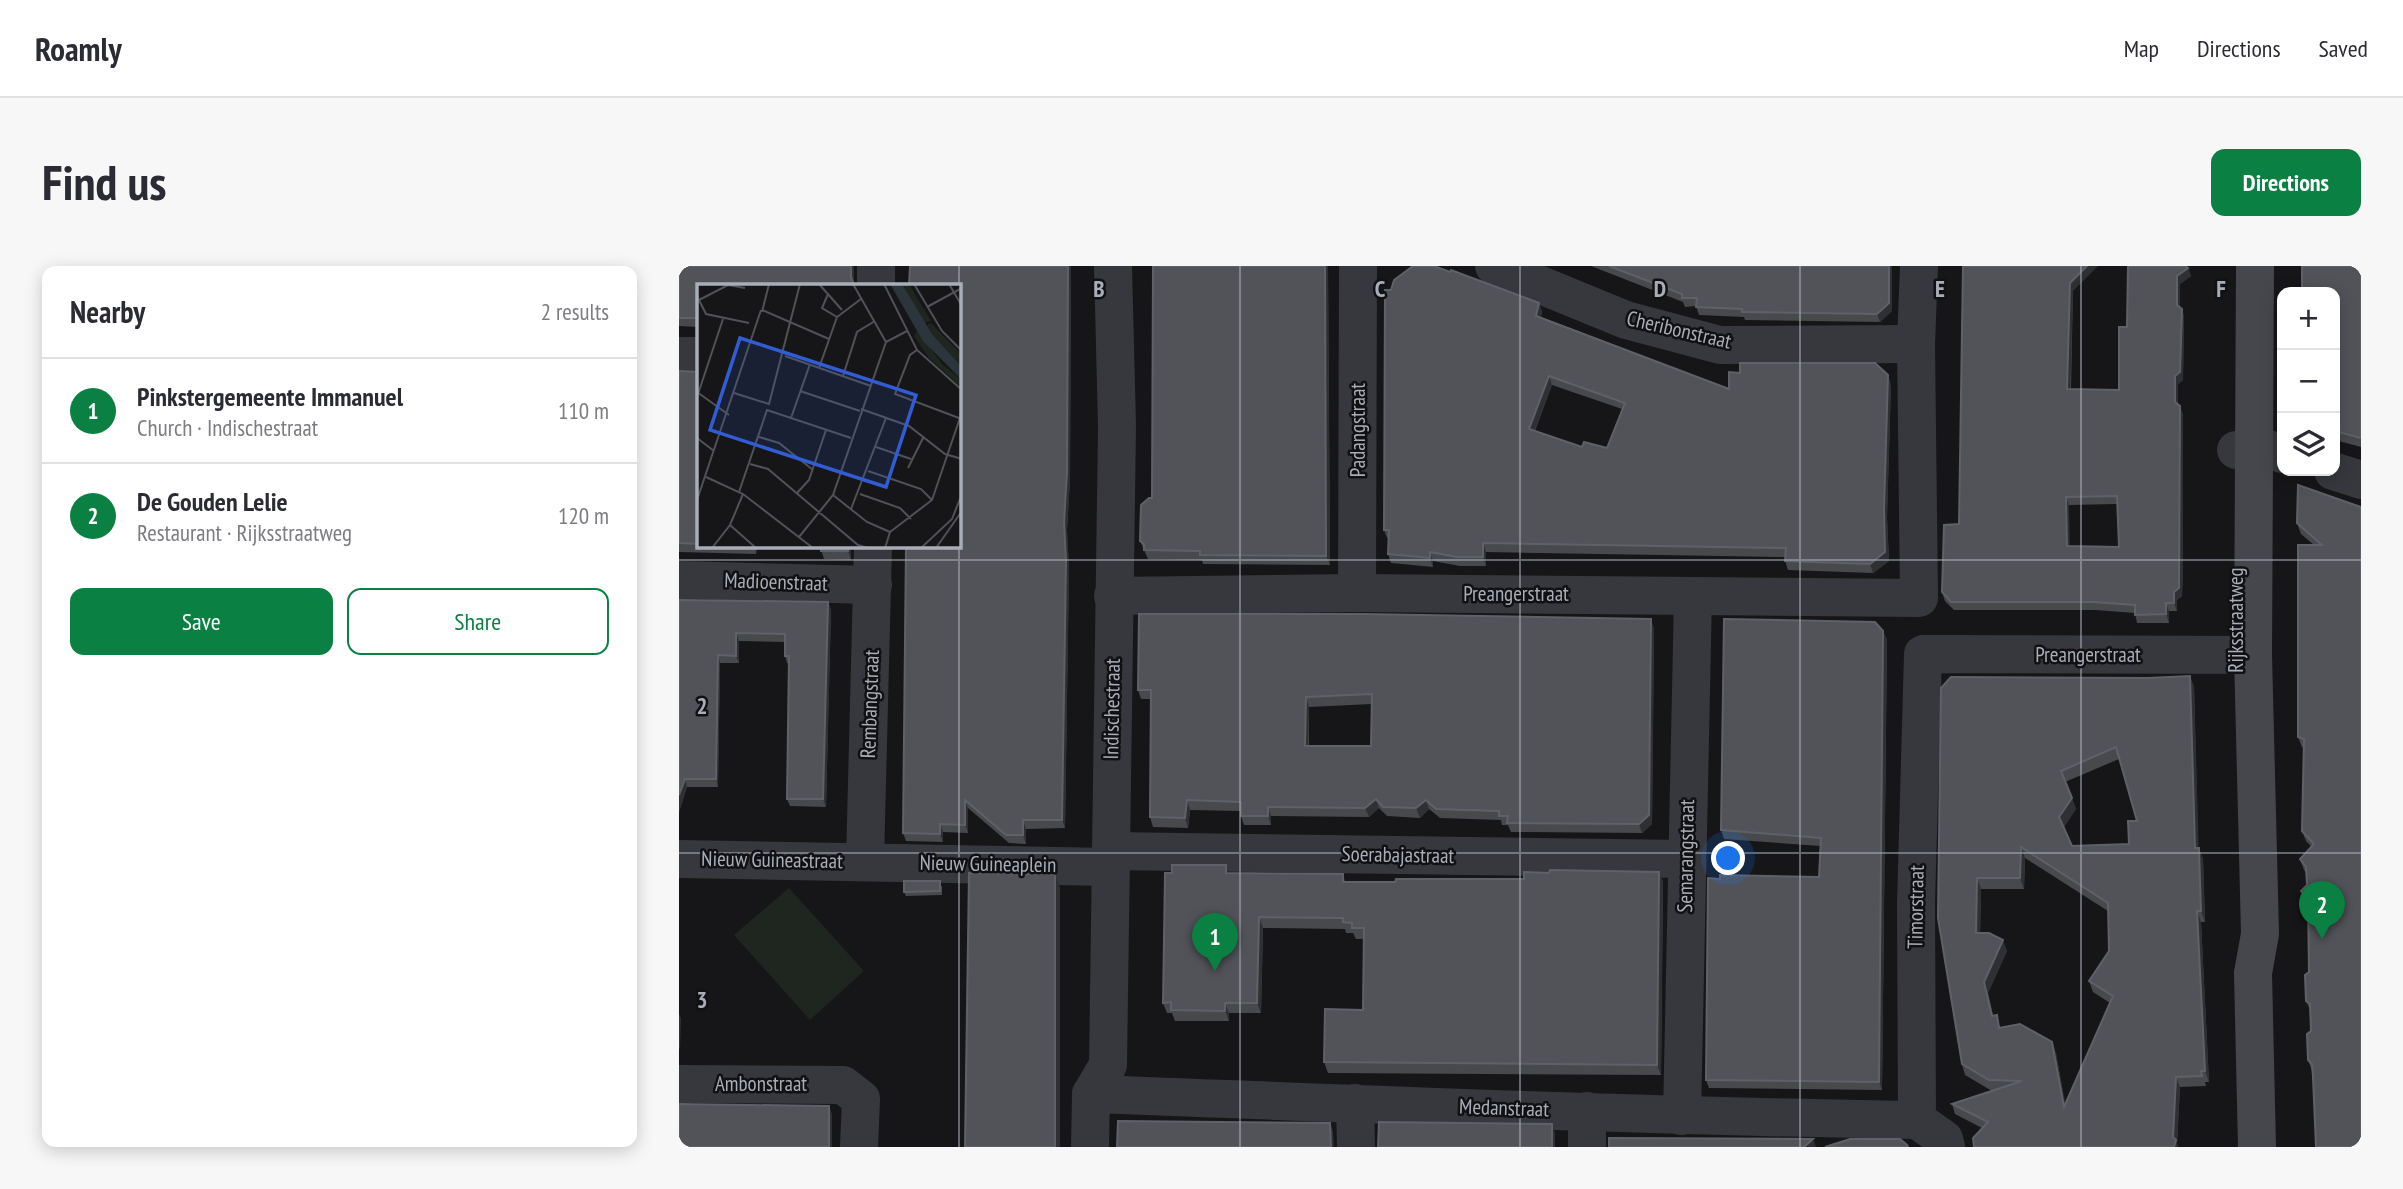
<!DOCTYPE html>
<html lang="en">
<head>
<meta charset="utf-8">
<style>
  body { margin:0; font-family:"PT Sans Narrow",sans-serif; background:#f7f7f7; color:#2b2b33 }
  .controls { position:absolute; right:21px; top:21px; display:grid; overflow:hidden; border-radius:14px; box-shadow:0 4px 18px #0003 }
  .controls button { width:63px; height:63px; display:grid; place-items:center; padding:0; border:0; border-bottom:2px solid #e1e1e2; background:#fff; color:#2b2b33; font:35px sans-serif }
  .you { position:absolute; left:1050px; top:593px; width:24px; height:24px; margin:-18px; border:5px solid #fff; border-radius:50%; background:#1a73e8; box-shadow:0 0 0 10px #1a73e833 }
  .badge { display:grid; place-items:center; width:46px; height:46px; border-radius:50%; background:#0b8043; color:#fff; font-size:23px; font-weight:700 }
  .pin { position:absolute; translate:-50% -58px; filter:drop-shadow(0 2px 4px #0008) }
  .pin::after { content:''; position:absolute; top:37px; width:24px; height:21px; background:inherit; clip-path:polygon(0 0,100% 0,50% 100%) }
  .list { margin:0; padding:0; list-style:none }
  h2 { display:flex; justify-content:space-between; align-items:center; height:91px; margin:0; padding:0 28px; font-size:30px }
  h2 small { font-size:23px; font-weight:400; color:#7c7c81 }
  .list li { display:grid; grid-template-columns:46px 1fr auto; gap:21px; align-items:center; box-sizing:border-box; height:105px; padding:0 28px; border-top:2px solid #e1e1e2 }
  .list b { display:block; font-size:26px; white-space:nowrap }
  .list p { margin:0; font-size:23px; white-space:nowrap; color:#7c7c81 }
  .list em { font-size:23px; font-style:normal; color:#7c7c81 }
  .actions { display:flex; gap:14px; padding:21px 28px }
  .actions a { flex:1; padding:16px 0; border:2px solid #0b8043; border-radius:14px; text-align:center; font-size:24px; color:#0b8043 }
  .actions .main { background:#0b8043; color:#fff }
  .icon { flex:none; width:38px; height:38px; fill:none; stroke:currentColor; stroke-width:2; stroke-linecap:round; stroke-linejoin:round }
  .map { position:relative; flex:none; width:1682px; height:881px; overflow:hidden; border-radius:14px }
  header { display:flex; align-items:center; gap:42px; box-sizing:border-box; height:98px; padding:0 35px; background:#fff; border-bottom:2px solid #e1e1e2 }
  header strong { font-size:33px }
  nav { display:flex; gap:38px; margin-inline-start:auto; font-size:24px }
  .intro { display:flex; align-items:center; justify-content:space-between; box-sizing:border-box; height:168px; padding:0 42px }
  h1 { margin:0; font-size:49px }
  .button { padding:18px 32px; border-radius:14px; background:#0b8043; color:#fff; font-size:24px; font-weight:700 }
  main { display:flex; gap:42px; padding:0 42px }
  aside { flex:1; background:#fff; border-radius:14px; box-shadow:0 4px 18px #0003 }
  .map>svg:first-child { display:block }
  .green { fill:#1e261f }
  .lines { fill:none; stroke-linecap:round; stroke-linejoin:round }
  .street { stroke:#37383d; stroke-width:38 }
  .secondary { stroke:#45474d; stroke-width:38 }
  .wall { fill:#47494d; fill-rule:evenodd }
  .shaded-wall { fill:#2f3033 }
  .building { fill:#525359; stroke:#5f6168; stroke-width:2; fill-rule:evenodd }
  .grid { fill:none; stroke:#a8adb8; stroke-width:2; stroke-opacity:0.55 }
  .labels { text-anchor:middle; stroke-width:5; stroke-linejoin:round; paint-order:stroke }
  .street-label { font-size:21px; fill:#a8adb8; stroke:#111113 }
  .inset-road { fill:none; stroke:#505258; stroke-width:2 }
  .view { fill:#325cd3; fill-opacity:0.15; stroke:#325cd3; stroke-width:3.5 }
  .inset-edge { fill:none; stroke:#a8adb8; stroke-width:3.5 }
  .grid-label { font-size:23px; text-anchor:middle; font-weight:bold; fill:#a8adb8; stroke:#111113; stroke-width:5; stroke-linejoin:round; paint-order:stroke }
</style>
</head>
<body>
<header>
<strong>Roamly</strong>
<nav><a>Map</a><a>Directions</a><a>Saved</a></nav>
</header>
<div class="intro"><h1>Find us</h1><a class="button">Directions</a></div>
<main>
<aside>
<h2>Nearby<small>2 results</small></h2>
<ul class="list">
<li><span class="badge">1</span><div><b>Pinkstergemeente Immanuel</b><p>Church · Indischestraat</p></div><em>110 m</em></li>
<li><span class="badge">2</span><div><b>De Gouden Lelie</b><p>Restaurant · Rijksstraatweg</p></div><em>120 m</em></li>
</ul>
<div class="actions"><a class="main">Save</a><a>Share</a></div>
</aside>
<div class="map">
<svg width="1682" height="881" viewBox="0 0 1682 881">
  <rect width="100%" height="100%" fill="#161618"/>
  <!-- green -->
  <polygon class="green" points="110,622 185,705 131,754 55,669"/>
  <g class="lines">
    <!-- street -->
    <g class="street">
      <polyline points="815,0 947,54 1041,79 1237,78"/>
      <polyline points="197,19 197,0"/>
      <polyline points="0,90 19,90"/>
      <polyline points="1557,184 1589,183 1603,188"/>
      <polyline points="1654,205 1682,214"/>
      <polyline points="0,314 194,319"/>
      <polyline points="678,327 679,0"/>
      <polyline points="434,330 678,327 1240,332 1237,78 1240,0"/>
      <polyline points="432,585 1007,593"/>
      <polyline points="0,593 432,601"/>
      <polyline points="186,595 194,280"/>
      <polyline points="0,818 164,819 182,833 180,881"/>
      <path d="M412,828C687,838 963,850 1238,854"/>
      <polyline points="676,837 677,881"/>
      <polyline points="1003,850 1014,330"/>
      <polyline points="411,881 412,828 429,799 438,160 434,0"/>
      <polyline points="908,881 908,845"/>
      <polyline points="1267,881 1265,873 1238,854 1237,637 1244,388 1574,389"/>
    </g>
    <!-- secondary -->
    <polyline class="secondary" points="1576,0 1574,389 1581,668 1574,707 1578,881"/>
  </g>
  <!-- wall -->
  <g class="wall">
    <polygon points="0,0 175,0 175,19 19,19 19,61 0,60"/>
    <polygon points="231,0 392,0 391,214 388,264 390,303 386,562 347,563 347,578 330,577 289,542 289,567 264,566 264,576 227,575 224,567"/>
    <polygon points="474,0 649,0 651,299 524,298 523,294 469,293 461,275 473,232"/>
    <polygon points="912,0 1213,0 1213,45 1201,56 1066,54 1065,51 1020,49 1017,40 1006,41 1004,36"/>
    <polygon points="1682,0 1682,181 1656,174 1656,26"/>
    <path d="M1509,2L1512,10L1501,18V42L1503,43L1505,51L1504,114L1499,118V139L1501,140L1504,149V300L1503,330L1498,334V345H1490V357H1458L1456,347L1417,344H1275L1266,335L1263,326L1280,258L1394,25L1392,123L1440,124L1448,61ZM1438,238L1440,281L1390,280V239Z"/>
    <path d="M860,37L863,46L862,51L1050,123L1212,118L1208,252L1210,295L1194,307L1109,304L1106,295V291L807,286V300H781L754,295V301L712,297L709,288V272H708L705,264ZM873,119L943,143L928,182L903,181L856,165Z"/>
    <polygon points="0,105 19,106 19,280 78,280 77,288 0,286"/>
    <polygon points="1682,241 1633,805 1629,794 1632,765 1632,746 1627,735 1630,706 1629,639 1626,636 1622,625 1628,619 1627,607 1625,604 1621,593 1633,581 1627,575 1623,565 1625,482 1623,481 1619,471 1635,279 1622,268 1618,257"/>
    <polygon points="141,280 172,280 172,294 145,293"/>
    <polygon points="0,334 149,336 152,344 147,541 111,540 108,533 110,398 108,397 106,390 106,376 60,375 60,397 41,397 39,521 8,521 0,546"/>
    <path d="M975,362L973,558L963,567L832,566L829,559H823L822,554L761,552L750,543L741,552L708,550L700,542L690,551L592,550V559H565L562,550V545L511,544L509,562L474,561L471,551L472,433H462L459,424ZM693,438L692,480H630V441Z"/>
    <polygon points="1204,365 1208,374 1203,824 1030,822 1027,814 1140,611 1141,580 1045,573 1042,564"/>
    <path d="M1515,420L1519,582L1524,593L1526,656H1522L1530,816H1526L1527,820L1501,821L1498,878L1499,881H1295L1303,862L1276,848L1273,838L1313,825L1286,809L1283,798L1262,422ZM1440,493L1458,555L1450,578L1393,580L1385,561L1397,543L1386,516ZM1346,592L1429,645L1430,685L1410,715L1414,726L1431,737L1386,838L1377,787L1322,762L1314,750L1309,727L1328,685L1301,667L1302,623H1345Z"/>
    <polygon points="980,606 984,616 982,809 649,807 645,796 684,744 685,673 677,673 674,667 667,667 666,663 584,662 582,747 550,747 550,755 496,755 493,747 488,747 484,737 549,607 664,608 666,616 716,616 845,613 870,607"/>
    <polygon points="263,620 263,629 227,630 225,626"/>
  </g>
  <!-- shaded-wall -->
  <g class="shaded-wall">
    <polygon points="172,0 175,0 175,19 172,11"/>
    <polygon points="389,0 392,0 391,214 388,264 390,303 386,562 383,554"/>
    <polygon points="646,0 649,0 651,299 647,290"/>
    <polygon points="1210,0 1213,0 1213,45 1201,56 1198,48"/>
    <polygon points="1408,0 1419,0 1394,25 1391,131 1388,123 1391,17"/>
    <polygon points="1509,2 1512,10 1501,18 1501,47 1498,39 1498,10"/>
    <polygon points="860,37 863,46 860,58 857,50"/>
    <polygon points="1503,43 1505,51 1504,114 1499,118 1499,145 1496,136 1496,110"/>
    <polygon points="1209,109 1212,118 1208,252 1210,295 1194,307 1191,298 1205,243"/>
    <polygon points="870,110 873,119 853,172 850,163"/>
    <polygon points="1501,140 1504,149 1504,300 1503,330 1498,334 1498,345 1495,337"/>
    <polygon points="1387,231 1390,239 1391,288 1388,280"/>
    <polygon points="804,277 807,286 807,300 804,291"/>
    <polygon points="169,280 172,280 172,294 169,285"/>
    <polygon points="751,286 754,295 754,301 751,292"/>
    <polygon points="149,336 152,344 147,541 144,533"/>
    <polygon points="1487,337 1490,345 1490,357 1487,348"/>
    <polygon points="972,353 975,362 973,558 963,567 960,558"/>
    <polygon points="1204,365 1208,374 1203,824 1200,816"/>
    <polygon points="57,367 60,375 60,397 57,390"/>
    <polygon points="39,389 41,397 39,521 37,513"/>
    <polygon points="1511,410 1515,420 1520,593 1516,582"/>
    <polygon points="627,431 630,441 629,489 626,480"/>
    <polygon points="6,513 8,521 0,546 0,529"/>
    <polygon points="1393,532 1397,543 1384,562 1380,551"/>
    <polygon points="697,533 700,542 690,551 686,542"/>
    <polygon points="286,534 289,542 289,567 286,559"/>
    <polygon points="508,534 511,544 509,562 506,552"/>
    <polygon points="747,534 750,543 741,552 737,542"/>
    <polygon points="589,541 592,550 592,559 589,550"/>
    <polygon points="344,554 347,563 347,578 344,569"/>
    <polygon points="261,558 264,566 264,576 261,568"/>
    <polygon points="1342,581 1346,592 1345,623 1341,612"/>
    <polygon points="1520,582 1524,593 1526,656 1522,645"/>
    <polygon points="980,606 984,616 982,809 978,799"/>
    <polygon points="376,608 381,622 381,881 376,881"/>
    <polygon points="1298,612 1302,623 1301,678 1297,667"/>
    <polygon points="1518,645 1522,656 1530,816 1526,805"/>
    <polygon points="580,651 584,662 582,747 578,737"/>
    <polygon points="1324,674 1328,685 1309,727 1317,761 1313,750 1305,716"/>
    <polygon points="546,737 550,747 550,755 546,745"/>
    <polygon points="0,748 2,752 1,784 0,781"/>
    <polygon points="1373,776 1377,787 1389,852 1385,841"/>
    <polygon points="1497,811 1501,821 1498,878 1499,881 1495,881 1494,871"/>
    <polygon points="150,840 153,848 153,881 150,881"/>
    <polygon points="651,857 654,865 655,881 652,881"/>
    <polygon points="873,858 876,867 876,881 873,881"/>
    <polygon points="1134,873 1137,881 1125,881"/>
  </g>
  <!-- building -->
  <g class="building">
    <polygon points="0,0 172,0 172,11 175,19 19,19 19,52 0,52"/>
    <polygon points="231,0 389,0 388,206 385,256 387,295 383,554 344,554 344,569 327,569 286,534 286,559 261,558 261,568 224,567 227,280 280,280 280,19 230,19"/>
    <polygon points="474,0 646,0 647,290 521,289 521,285 465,284 465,278 461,275 462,239 470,232 473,232"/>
    <path d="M734,0H755L771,6L772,4L860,37L857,50L1050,123V106L1061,107V97H1196L1209,109L1205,243L1206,286L1191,298L1106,295L1107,282L804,277V291H778L751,286V292L709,288L710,264H705L706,24H712L715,14ZM870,110L946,137L928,182L905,176L903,181L850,163Z"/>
    <polygon points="930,0 1210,0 1210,37 1198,48 1063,46 1063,43 1017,41 1018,32 1003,32 1003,28"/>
    <path d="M1284,0H1408L1391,17L1388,123L1440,124V61H1448L1449,0H1506L1509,2L1498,10V39L1503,43L1501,106L1496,110V136L1501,140L1500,322L1495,326V337H1487V348L1456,349V339L1414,336H1272L1263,326L1265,259L1280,258ZM1438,230L1440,281L1388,280L1387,231Z"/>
    <polygon points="1623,0 1682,0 1682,172 1656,165 1656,26 1619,26 1619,24 1623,22"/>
    <polygon points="0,105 19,106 19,278 0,277"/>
    <polygon points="1619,219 1682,241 1682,881 1637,881 1634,811 1633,798 1629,794 1628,768 1632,765 1631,738 1627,735 1626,709 1630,706 1629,633 1622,625 1628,619 1627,601 1621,593 1635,578 1623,565 1625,473 1619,471 1619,279 1643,279 1618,257"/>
    <polygon points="141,280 169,280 169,285 142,285"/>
    <polygon points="0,334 149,336 144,533 108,533 110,390 106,390 106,368 57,367 57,390 39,389 37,513 6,513 0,529"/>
    <path d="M460,348H684L972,353L970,549L960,558L828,557L829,550H820V545L757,543L747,534L737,542L704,541L697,533L686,542L589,541V550H562V536L508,534L506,552L471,551L472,424H459ZM693,428L692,480H626L627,431Z"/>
    <polygon points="1045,353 1196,356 1204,365 1200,816 1027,814 1029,612 1041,613 1041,609 1140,611 1142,572 1042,564"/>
    <path d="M1511,410L1516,582H1520L1521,616L1522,645H1518L1526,805H1522L1523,810L1497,811L1494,871L1497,874L1495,881H1295L1294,872L1309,856L1273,838L1343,815L1310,814L1283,798L1259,652L1262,422L1272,411L1469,412ZM1437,481L1458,555H1449L1450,578L1393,580L1380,551L1393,532L1382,505ZM1342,581L1429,637L1430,685L1410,715L1434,730L1385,841L1373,776L1341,758L1320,762L1318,749L1313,750L1305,716L1324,674L1310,667H1297L1298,612H1341Z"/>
    <polygon points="493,599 547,599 547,607 664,608 664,616 716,616 717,613 845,613 845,606 870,607 871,604 980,606 978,799 645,796 646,743 684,744 685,662 673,662 673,657 664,656 664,652 580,651 578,737 546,737 546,745 492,744 492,736 484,737 486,607 493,607"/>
    <polygon points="290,607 376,608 376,881 286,881"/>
    <polygon points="225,615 261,615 261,625 225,626"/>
    <polygon points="0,838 150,840 150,881 0,881"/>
    <polygon points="439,855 651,857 652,881 438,881"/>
    <polygon points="700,856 873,858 873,881 699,881"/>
    <polygon points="930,872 1134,873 1125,881 930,881"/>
    <polygon points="1171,873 1221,873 1228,879 1229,881 1146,881"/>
  </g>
  <!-- grid -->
  <path class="grid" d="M280,0V881M561,0V881M841,0V881M1121,0V881M1402,0V881M0,294H1682M0,587H1682"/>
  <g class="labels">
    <!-- street labels -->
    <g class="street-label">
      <text transform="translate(1000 64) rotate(13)" y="7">Cheribonstraat</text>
      <text transform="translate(679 164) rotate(-90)" y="7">Padangstraat</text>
      <text transform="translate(97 316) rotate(2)" y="7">Madioenstraat</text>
      <text x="837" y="335">Preangerstraat</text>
      <text transform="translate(1557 354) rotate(-90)" y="7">Rijksstraatweg</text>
      <text x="1409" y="396">Preangerstraat</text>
      <text transform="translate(191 438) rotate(-88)" y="7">Rembangstraat</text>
      <text transform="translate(433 443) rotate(-89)" y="7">Indischestraat</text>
      <text transform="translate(719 589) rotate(1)" y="7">Soerabajastraat</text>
      <text transform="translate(1007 590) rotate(-89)" y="7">Semarangstraat</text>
      <text transform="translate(93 594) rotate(1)" y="7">Nieuw Guineastraat</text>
      <text transform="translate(309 598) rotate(1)" y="7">Nieuw Guineaplein</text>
      <text transform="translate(1237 641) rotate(-89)" y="7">Timorstraat</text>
      <text x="82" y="825">Ambonstraat</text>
      <text transform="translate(825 842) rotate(2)" y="7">Medanstraat</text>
    </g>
  </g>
  <!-- overview -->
  <g transform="translate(18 18)">
    <rect width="264" height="264" fill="#161618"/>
    <path d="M205,0H212L234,37L227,39ZM234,39L264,70V82L235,50L230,41ZM220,47L246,81L264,95V103L232,74L217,52Z" fill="#1e261f"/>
    <path d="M193,0H205L235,50L264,82V95L226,57Z" fill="#2c353c"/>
    <path class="inset-road" d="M122,0L145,26M156,0L189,58M187,0L220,66L265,106M217,0L245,47L265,67M252,0L265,22M131,10L125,24L140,33M0,12L9,30L52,39M2,16L31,1L48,4M230,23L265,4M65,26L132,55M65,28L72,0M220,66L213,71L198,110L262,134M88,72L174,102M122,84L140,33L164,15M146,92L160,48L178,37M103,107L163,127M0,108L32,131M37,109L72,120L103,0M1,110L26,35M164,125L212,142L248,170L265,175M94,134L113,80M62,153L82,159L116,186M0,154L17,167M179,163L214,175M53,180L71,185L161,261L171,264M211,184L226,154M171,187L224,205L235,216M9,193L46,210L116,264M42,208L70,126L154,154M100,209L112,196L129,146M163,210L203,224L214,235M136,211L170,238L193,248M0,216L64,26M154,225L189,134M33,241L59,264M102,253L136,211L189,58L210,47M15,264L33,241L46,210M188,264L193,248L235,216L265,128M224,264L255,235L265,210M239,264L265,227"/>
    <path class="view" d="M43,54L219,111L189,203L13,146Z"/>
    <rect width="264" height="264" class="inset-edge"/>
  </g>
  <g class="grid-label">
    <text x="420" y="31">B</text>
    <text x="701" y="31">C</text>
    <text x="981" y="31">D</text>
    <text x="1261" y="31">E</text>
    <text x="1542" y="31">F</text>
    <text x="23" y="448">2</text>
    <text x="23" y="742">3</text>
  </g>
</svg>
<div class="controls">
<button>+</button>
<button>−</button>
<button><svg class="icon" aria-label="layers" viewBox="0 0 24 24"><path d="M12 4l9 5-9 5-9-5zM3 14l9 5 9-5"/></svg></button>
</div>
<div class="you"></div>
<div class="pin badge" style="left:536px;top:705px">1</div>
<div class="pin badge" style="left:1643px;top:673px">2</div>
</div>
</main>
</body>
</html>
